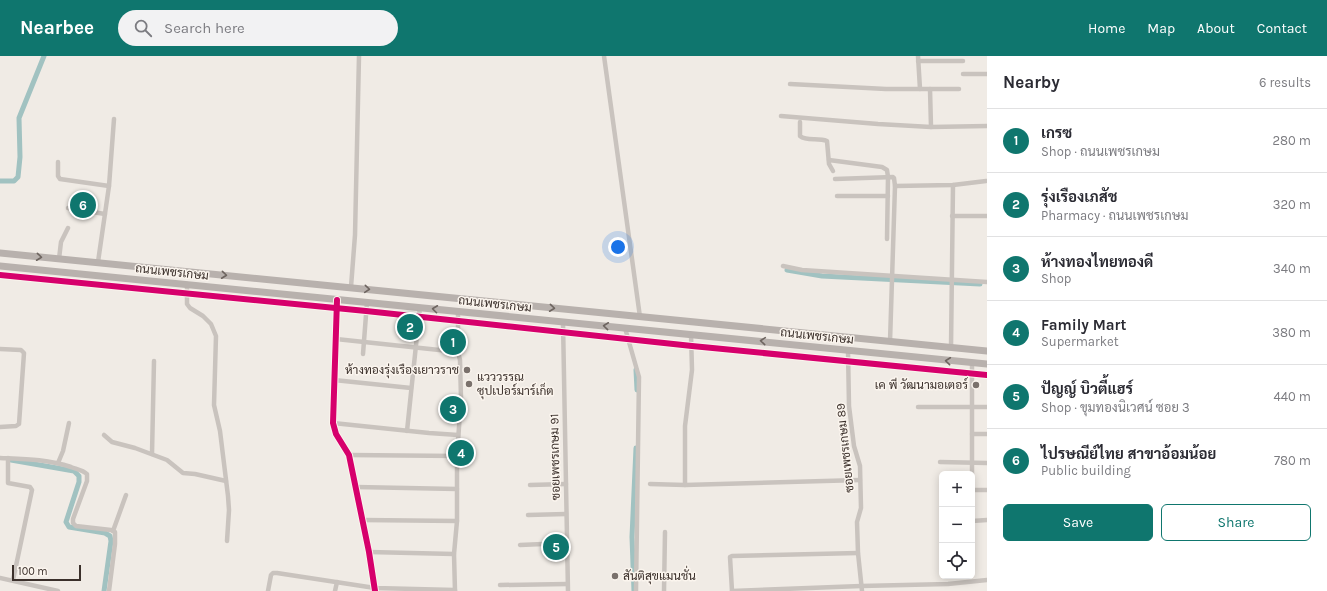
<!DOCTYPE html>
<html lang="en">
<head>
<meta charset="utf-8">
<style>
  body { margin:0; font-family:Karla,Sarabun,sans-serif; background:#f2f2f3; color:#2b2b33 }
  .controls { position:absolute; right:12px; bottom:12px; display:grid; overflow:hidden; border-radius:6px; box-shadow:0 2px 10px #0003 }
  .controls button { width:36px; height:36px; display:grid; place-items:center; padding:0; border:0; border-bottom:1px solid #e1e1e2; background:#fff; color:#2b2b33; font:20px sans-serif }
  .scale { position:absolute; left:12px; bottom:10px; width:69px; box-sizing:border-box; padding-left:4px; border:2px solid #3b302b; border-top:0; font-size:11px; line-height:14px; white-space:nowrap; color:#3b302b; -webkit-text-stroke:3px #fbf5ee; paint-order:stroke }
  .you { position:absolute; left:618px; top:191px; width:14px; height:14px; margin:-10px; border:3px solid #fff; border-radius:50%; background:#1a73e8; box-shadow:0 0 0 6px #1a73e833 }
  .badge { display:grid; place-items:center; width:26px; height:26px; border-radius:50%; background:#0f766e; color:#fff; font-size:13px; font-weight:700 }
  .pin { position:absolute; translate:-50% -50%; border:2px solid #fff; box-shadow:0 1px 4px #0006 }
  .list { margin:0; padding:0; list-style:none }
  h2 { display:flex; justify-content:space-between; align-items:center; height:52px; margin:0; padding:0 16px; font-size:17px }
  h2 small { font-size:13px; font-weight:400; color:#7c7c81 }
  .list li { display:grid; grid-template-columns:26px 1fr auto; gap:12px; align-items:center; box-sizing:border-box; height:64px; padding:0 16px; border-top:1px solid #e1e1e2 }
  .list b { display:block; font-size:15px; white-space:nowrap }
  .list p { margin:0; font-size:13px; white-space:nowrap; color:#7c7c81 }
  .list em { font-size:13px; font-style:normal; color:#7c7c81 }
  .actions { display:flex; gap:8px; padding:12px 16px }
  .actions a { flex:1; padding:9px 0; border:1px solid #0f766e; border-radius:6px; text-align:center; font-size:14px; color:#0f766e }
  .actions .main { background:#0f766e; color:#fff }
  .icon { flex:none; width:22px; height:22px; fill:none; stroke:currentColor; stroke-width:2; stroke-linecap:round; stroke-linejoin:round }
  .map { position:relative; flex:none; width:987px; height:535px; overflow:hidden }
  header { display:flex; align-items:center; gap:24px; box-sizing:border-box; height:56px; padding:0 20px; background:#0f766e; color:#fff }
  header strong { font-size:19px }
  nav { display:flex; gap:22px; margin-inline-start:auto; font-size:14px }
  .search { width:280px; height:36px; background:#f2f2f3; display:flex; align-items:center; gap:10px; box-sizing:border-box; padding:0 14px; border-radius:22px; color:#7c7c81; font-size:15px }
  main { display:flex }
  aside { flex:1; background:#fff }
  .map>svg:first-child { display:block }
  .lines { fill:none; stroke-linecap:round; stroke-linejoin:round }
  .canal { stroke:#a1c2c1; stroke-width:5 }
  .street { stroke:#c9c3be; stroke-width:4.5 }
  .primary { stroke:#b8b1ad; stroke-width:7 }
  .cycleway-casing { stroke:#fbf5ee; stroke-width:8 }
  .cycleway { stroke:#d6006c; stroke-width:6 }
  .oneway { stroke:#6d645f }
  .poi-dot { fill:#7a716c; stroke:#fbf5ee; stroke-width:1.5 }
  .labels { text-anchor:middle; stroke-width:3; stroke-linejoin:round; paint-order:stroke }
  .street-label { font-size:12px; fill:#3b302b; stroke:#fbf5ee }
  .poi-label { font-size:12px; fill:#3b302b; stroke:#fbf5ee; text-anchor:end }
</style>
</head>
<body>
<header>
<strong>Nearbee</strong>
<div class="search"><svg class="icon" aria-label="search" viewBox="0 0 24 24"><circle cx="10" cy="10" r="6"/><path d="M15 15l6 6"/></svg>Search here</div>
<nav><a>Home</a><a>Map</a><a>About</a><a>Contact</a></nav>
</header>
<main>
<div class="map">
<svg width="987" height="535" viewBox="0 0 987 535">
  <rect width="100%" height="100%" fill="#f0ebe5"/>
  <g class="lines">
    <!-- canal -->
    <g class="canal">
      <polyline points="0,125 14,125 18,121 20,101 19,62 44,0"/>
      <polyline points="787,214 822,220 980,228"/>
      <polyline points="636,314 637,334"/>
      <polyline points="11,404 74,415 79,420 79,426 66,466 69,471 105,477 110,480 111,485 104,535"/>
      <polyline points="634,535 632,481 636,392"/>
    </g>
    <!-- street -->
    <g class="street">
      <polyline points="604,0 640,261"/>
      <polyline points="918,0 920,33"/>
      <polyline points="918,5 963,5"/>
      <polyline points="963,18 987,18"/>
      <polyline points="790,28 886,33 959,33"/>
      <polyline points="930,33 931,71"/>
      <polyline points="781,60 878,68 931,71 987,70"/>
      <path d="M800,66V80C807,86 818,81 827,85L829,108L833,115"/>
      <polyline points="829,104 882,111 887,114 888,121 887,183"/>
      <polyline points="58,106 58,120 60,123 109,130"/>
      <polyline points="835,123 893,121 894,122 895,130 953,129 986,125"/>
      <polyline points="837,140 888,140"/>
      <polyline points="68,152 105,158"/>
      <polyline points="952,160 987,160"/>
      <polyline points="59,203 61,186 68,172"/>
      <polyline points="98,206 109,130 114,63"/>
      <polyline points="783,210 802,214 987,226"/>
      <polyline points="187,228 187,248 190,252 203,260 211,268 216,280 214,349 220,375 228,440 229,454 227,485"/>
      <polyline points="351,231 355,179 359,0"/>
      <polyline points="337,244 333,367 336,378 349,399 350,404 369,496 375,535"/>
      <polyline points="563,266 568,535"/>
      <polyline points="625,272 639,321 636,535"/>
      <polyline points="336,283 458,296"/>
      <polyline points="890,286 895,130"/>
      <polyline points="951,292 953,129"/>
      <polyline points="0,293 21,294 24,297 19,368 16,370 0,371"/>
      <polyline points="848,294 849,350 854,390 860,410 861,452 857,466 858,497 862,535"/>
      <polyline points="363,298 367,246"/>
      <polyline points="334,324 411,332"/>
      <polyline points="918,351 987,351"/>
      <polyline points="333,367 429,377 458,379"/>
      <polyline points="407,375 420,251"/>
      <polyline points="972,378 987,378"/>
      <polyline points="104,379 112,386 135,392 167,404 183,417 195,418 226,425"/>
      <polyline points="152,398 154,305"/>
      <polyline points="349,399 457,400"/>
      <path d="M0,402C24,403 47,403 71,411C76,413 83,414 87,418V425L73,463V467L76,470L111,474L115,476V488L109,535"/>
      <polyline points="8,402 8,427 30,431 32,434 13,524"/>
      <polyline points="940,406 987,407"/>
      <polyline points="58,407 63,395 69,367"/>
      <polyline points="972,418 972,307"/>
      <polyline points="650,428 685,429 860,424"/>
      <polyline points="530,429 566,428"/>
      <polyline points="685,429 685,370 692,314 691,278"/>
      <polyline points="356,431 457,433"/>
      <polyline points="972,434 987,434"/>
      <polyline points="528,459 566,458"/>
      <polyline points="363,464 457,465"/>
      <polyline points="972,465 987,464"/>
      <polyline points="113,475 126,439"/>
      <polyline points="520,489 566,487"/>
      <polyline points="369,496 454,498"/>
      <polyline points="0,522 58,535"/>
      <polyline points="500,529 567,528"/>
      <polyline points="268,535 271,519 273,517 277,517 375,532 455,534"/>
      <polyline points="335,535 337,526"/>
      <polyline points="455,535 454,498 457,465 457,400 461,342 460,304 458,296 458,256"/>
      <polyline points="664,535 665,476"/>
      <polyline points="732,535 861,530 948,528 987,524"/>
      <polyline points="732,535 730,501 732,500 858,497"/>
    </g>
    <!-- primary -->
    <g class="primary">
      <polyline points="0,197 987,295"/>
      <polyline points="0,210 987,308"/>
    </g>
    <defs>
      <g id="cycleway">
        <polyline points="0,219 366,255 692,290 987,319"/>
        <polyline points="337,244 333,367 336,378 349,399 350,404 369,496 375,535"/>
      </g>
    </defs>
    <!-- cycleway casing -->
    <use href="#cycleway" class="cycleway-casing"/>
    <!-- cycleway -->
    <use href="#cycleway" class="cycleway"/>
  </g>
  <!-- one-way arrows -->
  <defs><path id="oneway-chevron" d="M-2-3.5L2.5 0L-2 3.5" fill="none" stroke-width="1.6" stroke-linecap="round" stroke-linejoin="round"/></defs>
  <g class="oneway">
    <use href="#oneway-chevron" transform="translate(39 201) rotate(6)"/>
    <use href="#oneway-chevron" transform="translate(224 219) rotate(6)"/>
    <use href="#oneway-chevron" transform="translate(367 233) rotate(5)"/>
    <use href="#oneway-chevron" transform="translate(552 252) rotate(6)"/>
    <use href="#oneway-chevron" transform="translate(435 253) rotate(-173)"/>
    <use href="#oneway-chevron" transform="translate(606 270) rotate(-174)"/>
    <use href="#oneway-chevron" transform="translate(763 285) rotate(-175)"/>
    <use href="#oneway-chevron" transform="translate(948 305) rotate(-174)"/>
  </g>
  <!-- markers -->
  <g class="poi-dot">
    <circle cx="467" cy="314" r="4"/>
    <circle cx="469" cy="328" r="4"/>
    <circle cx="976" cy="329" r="4"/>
    <circle cx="615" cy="520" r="4"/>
  </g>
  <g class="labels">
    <!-- street labels -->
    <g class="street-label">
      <text transform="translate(172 216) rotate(6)" y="4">ถนนเพชรเกษม</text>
      <text transform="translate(495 248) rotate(6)" y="4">ถนนเพชรเกษม</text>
      <text transform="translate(817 280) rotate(6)" y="4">ถนนเพชรเกษม</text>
      <text transform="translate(845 392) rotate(-96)" y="4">ซอยเพชรเกษม 89</text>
      <text transform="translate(555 401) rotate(-91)" y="4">ซอยเพชรเกษม 91</text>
    </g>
    <!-- poi labels -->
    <g class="poi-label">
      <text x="459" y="318">ห้างทองรุ่งเรืองเยาวราช</text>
      <text x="477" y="325" text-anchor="start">แวววรรณ<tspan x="477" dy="14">ซุปเปอร์มาร์เก็ต</tspan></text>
      <text x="968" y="333">เค พี วัฒนามอเตอร์</text>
      <text x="623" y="524" text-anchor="start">สันติสุขแมนชั่น</text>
    </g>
  </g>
</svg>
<div class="controls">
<button>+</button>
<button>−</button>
<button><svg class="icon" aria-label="locate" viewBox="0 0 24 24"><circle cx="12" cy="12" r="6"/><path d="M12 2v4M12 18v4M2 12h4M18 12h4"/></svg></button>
</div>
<div class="scale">100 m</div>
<div class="you"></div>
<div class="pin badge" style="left:453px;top:286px">1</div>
<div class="pin badge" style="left:410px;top:271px">2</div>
<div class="pin badge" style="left:453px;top:353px">3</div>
<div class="pin badge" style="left:461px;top:397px">4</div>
<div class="pin badge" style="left:556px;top:491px">5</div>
<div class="pin badge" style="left:83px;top:149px">6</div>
</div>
<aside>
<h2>Nearby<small>6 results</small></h2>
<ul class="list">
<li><span class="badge">1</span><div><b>เกรซ</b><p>Shop · ถนนเพชรเกษม</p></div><em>280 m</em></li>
<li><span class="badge">2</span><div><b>รุ่งเรืองเภสัช</b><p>Pharmacy · ถนนเพชรเกษม</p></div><em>320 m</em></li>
<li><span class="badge">3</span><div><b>ห้างทองไทยทองดี</b><p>Shop</p></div><em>340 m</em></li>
<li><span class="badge">4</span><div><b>Family Mart</b><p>Supermarket</p></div><em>380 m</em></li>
<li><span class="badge">5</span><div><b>ปัญญ์ บิวตี้แฮร์</b><p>Shop · ขุมทองนิเวศน์ ซอย 3</p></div><em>440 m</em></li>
<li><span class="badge">6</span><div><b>ไปรษณีย์ไทย สาขาอ้อมน้อย</b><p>Public building</p></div><em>780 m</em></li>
</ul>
<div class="actions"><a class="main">Save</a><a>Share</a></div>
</aside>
</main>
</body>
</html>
